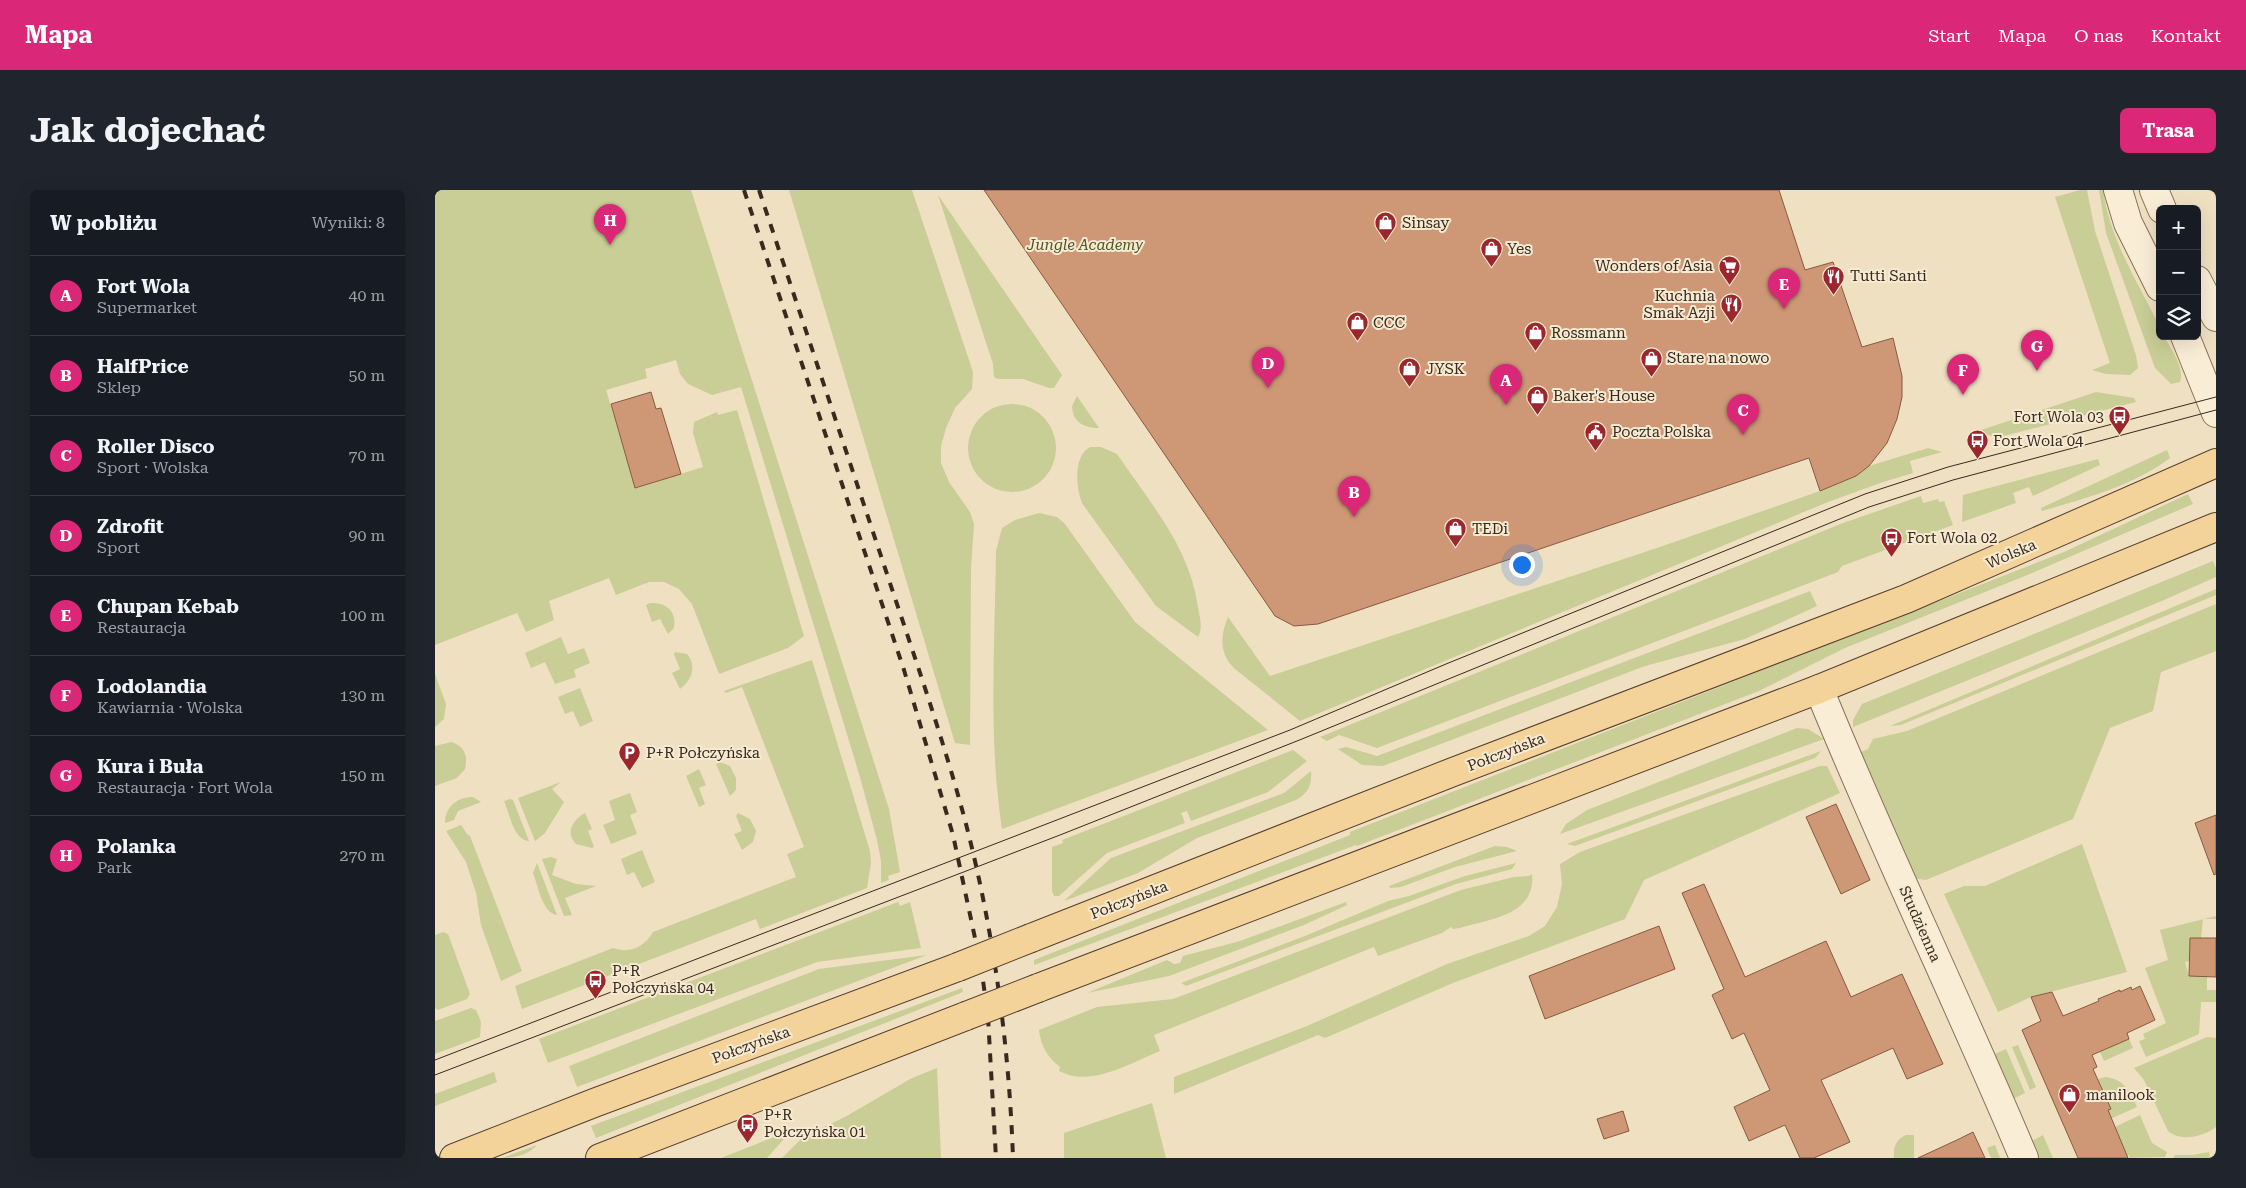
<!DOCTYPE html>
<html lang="pl">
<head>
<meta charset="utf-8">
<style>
  body { margin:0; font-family:"Roboto Serif",serif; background:#20242c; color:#f1f3f6 }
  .controls { position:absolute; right:15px; top:15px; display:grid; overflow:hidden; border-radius:8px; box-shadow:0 5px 20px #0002 }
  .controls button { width:45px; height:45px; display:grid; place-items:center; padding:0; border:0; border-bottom:1px solid #363941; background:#171b24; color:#f1f3f6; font:25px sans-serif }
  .you { position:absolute; left:1086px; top:374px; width:18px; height:18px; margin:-12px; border:4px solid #fff; border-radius:50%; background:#1a73e8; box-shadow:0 0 0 8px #1a73e833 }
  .badge { display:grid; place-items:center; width:32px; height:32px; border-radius:50%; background:#db2777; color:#fff; font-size:16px; font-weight:700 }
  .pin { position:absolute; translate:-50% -41px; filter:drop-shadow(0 1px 2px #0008) }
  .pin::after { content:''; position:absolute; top:26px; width:18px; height:15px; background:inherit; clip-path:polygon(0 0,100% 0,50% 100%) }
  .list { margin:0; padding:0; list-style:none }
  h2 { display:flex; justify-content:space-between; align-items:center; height:65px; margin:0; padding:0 20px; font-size:21px }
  h2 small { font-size:16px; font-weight:400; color:#9ea1a6 }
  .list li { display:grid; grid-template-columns:32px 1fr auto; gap:15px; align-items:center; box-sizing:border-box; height:80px; padding:0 20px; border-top:1px solid #363941 }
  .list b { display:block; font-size:19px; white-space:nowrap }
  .list p { margin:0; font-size:16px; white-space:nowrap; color:#9ea1a6 }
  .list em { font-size:16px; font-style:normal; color:#9ea1a6 }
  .icon { flex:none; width:28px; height:28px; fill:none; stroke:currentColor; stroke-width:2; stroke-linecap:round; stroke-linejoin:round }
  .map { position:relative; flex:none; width:1781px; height:968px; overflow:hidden; border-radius:8px }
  header { display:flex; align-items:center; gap:30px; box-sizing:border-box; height:70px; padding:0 25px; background:#db2777; color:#fff }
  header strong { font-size:24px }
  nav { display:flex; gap:28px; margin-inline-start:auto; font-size:18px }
  .intro { display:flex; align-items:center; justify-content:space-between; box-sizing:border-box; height:120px; padding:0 30px }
  h1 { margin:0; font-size:35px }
  .button { padding:12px 22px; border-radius:8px; background:#db2777; color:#fff; font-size:18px; font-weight:700 }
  main { display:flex; gap:30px; padding:0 30px }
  aside { flex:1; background:#171b24; border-radius:8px; box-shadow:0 5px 20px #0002 }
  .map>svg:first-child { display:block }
  .green { fill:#c9cd96 }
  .building { fill:#ce9877; stroke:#89593e }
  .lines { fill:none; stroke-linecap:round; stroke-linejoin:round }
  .minor-casing { stroke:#897159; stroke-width:30 }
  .major-casing { stroke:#573f2d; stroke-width:30 }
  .minor { stroke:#faedd6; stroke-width:28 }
  .major { stroke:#f3d399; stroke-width:28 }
  .tram { stroke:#392a1d; stroke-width:1 }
  .rail { stroke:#392a1d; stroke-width:4; stroke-dasharray:9 9; stroke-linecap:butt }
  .major-bridge-casing { stroke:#573f2d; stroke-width:30; stroke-linecap:butt }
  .major-bridge { stroke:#f3d399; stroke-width:28 }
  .labels { text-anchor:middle; stroke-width:4; stroke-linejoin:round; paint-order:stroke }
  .poi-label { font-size:15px; fill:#392a1d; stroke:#f6ead2; text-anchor:start }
  .park-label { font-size:15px; font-style:italic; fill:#4b5623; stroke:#f6ead2 }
  .street-label { font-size:15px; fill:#392a1d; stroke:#f6ead2 }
</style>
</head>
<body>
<header>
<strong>Mapa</strong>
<nav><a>Start</a><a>Mapa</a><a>O nas</a><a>Kontakt</a></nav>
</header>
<div class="intro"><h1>Jak dojechać</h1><a class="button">Trasa</a></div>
<main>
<aside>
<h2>W pobliżu<small>Wyniki: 8</small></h2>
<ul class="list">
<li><span class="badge">A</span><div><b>Fort Wola</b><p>Supermarket</p></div><em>40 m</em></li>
<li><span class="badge">B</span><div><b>HalfPrice</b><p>Sklep</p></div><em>50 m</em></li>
<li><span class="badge">C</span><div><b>Roller Disco</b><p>Sport · Wolska</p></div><em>70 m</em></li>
<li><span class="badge">D</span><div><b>Zdrofit</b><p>Sport</p></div><em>90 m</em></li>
<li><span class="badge">E</span><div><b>Chupan Kebab</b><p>Restauracja</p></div><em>100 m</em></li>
<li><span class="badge">F</span><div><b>Lodolandia</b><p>Kawiarnia · Wolska</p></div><em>130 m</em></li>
<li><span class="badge">G</span><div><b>Kura i Buła</b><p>Restauracja · Fort Wola</p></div><em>150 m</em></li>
<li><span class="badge">H</span><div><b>Polanka</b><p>Park</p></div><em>270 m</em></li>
</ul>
</aside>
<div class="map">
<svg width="1781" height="968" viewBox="0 0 1781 968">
  <rect width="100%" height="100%" fill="#efe0c2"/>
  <!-- green -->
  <g class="green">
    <polygon points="0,0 256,0 454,619 465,682 453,686 454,690 446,693 446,671 442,650 425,587 306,197 277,205 253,194 245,184 241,170 210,179 212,188 171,200 201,298 268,277 258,243 259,232 282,222 283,225 302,220 369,446 353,458 284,484 257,414 244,399 229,392 214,392 181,405 174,388 114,411 119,430 91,442 82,423 0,455"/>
    <polygon points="354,0 477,0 538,182 537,199 520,218 511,238 506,256 506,273 514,292 535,322 539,334 536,378 535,555 520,553"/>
    <polygon points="1645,0 1652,0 1660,41 1701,165 1703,178 1695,185 1671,184 1657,180 1675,173 1620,7"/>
    <path d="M1664,0H1668C1675,50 1703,93 1725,137V146H1729C1736,160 1750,177 1745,192L1736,194L1720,178L1671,43Z"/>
    <polygon points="503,5 627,185 619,198 614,198 588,189 563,189 559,187 558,174"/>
    <polygon points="1661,202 1699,208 1701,212 1561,248 1543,241"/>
    <path d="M642,206L664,238C648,238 638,232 637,216Z"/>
    <circle cx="577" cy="258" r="44"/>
    <path d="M655,257H666L682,264C715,313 755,357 763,418C765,427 768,439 763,447L721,416L647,313C641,298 638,266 655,257Z"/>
    <path d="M1493,258L1507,262L1475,271L1478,283L1448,292L1393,312L865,531L800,479C784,464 785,446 793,427L835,486L1222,358L1385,301L1421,286L1434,276Z"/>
    <path d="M1732,260L1735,268C1698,296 1651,308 1607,321L1606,318Z"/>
    <polygon points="1663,269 1665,275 1598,306 1594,297 1578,303 1581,313 1527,332 1528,305"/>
    <polygon points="1753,304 1758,314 1590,386 1410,458 1324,501 922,656 921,655 599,775 599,770 915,645 915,642 1629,362"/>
    <polygon points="1486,306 1488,313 1503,309 1504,312 1509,311 1518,335 1407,376 1403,382 942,558 904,545 892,551 885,547 1408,333"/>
    <path d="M604,323L622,327L630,334L700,432L833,540L567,639C553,547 560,453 561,361L567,338L580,330Z"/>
    <polygon points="1778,371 1781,378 1781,387 1722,413 1418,537 1418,530 1427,514"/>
    <polygon points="1781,399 1781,405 1466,535 1455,536"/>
    <polygon points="1375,401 1382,416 1310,449 1210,476 948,576 927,575 903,559 911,557 942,566"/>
    <path d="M215,413C232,412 242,422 239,438L233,444L225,429L217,432L211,415Z"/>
    <polygon points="1781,414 1781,461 1726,482 1718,521 1675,538 1638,629 1491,690 1477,688 1424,563 1433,559 1438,549 1472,541"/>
    <polygon points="126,447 133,464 149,458 155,473 139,480 141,487 120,494 110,472 96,478 90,463"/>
    <path d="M240,462L252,464C262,476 257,490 245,499L237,483L245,479L239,464Z"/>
    <path d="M377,470L435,661L436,673L432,698L325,739L321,729L87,819L80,796L178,758C195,764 209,757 218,742L361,687L352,664L369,657L307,497L291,503L289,501Z"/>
    <polygon points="0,484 11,514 9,529 0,537"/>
    <polygon points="145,498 158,531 145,537 138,521 130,524 123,507"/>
    <polygon points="1362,538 1373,539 1389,549 1125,644 1131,634 1152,620"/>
    <path d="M16,552C30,556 33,566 30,579L22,588L0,596V556Z"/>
    <polygon points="858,560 872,571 833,602 756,631 752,621 746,623 750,633 672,663 624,706 619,706 617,701 617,657 628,653 627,650"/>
    <polygon points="1386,561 1380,568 1140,656 1132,654"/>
    <polygon points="285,572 295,576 301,588 301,600 295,606 281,574"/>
    <polygon points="1385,576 1392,576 1405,603 1209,690 1190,729 1018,793 890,848 883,845 739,904 739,887 872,836 1012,774 1094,746 1110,736 1122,717 1127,694 1125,674 1145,662"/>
    <polygon points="264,579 271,595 264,598 270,614 264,617 251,586"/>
    <path d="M876,581C877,596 873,603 861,610L762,648L703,683L629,711L676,668L849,603Z"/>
    <polygon points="126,592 117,599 129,612 110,643 100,651 83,608"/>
    <polygon points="195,603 202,622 195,625 202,644 176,654 168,635 180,630 174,611"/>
    <path d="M38,607L46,612L23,621L19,630L10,633C10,617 22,607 38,607Z"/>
    <path d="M75,609L78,610L94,651C78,649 75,624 69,611Z"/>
    <path d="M150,623L157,639L153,641L159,657L157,658L141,654C130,642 138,630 150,623Z"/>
    <polygon points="303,623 315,629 321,641 318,652 307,660 299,644 307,641 301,626"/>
    <polygon points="26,635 32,644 35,646 87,781 66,791 46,735 41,703 31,672 11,641"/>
    <polygon points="1647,654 1692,782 1596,807 1563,822 1509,704 1529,696 1550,696"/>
    <polygon points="1060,656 1072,657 1082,661 1020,677 966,697 955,698 954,696"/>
    <polygon points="207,660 220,692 207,698 199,682 192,685 186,669"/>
    <polygon points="116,667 122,669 117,685 141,694 161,696 130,708 137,725 129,726 107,669"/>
    <path d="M102,673L122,725C107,723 103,695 98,683Z"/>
    <polygon points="1081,673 1077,679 1021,694 751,796 746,793 870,746 953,711 974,706 1030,686"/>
    <path d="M1097,684C1101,725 1056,729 1025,738L1018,739L1016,737L1007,743L943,766L939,757L719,845L725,861C695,873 656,898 624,881L625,877C612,867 606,856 604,840L662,817L738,809L1026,700L1079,687L1094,686Z"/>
    <polygon points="463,712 465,716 475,712 486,758 382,772 113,873 104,849"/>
    <polygon points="911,712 912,715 869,735 734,786 652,803 732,770 739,774 745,773 748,766 805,751"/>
    <polygon points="1781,726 1781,729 1768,729 1766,748 1755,748 1754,771 1750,772 1754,786 1772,786 1772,800 1781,800 1781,812 1766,812 1764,844 1711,867 1704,851 1710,849 1708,844 1731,833 1710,778 1733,770 1725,740"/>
    <polygon points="8,742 13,744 35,804 32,809 3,820 0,818 0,745"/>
    <polygon points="492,765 142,897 134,876 384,779"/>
    <polygon points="527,798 528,802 161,948 156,936"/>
    <polygon points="36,818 41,820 46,832 45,847 0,864 0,831"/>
    <path d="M1772,847L1781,848V937C1768,947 1746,952 1733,941L1709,890L1699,878Z"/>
    <polygon points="1694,849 1698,858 1669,871 1665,862"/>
    <polygon points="1583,855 1601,897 1595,900 1577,857"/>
    <polygon points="1571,859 1590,903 1576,910 1555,866"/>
    <polygon points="502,878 506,968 347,968 368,947 410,927 477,888"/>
    <polygon points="59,882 62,892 0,916 0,904"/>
    <path d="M1671,887C1690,890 1695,901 1702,917L1675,929L1671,921L1676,919L1663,889Z"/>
    <polygon points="717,913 731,968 629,968 629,943"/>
    <polygon points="1705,925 1717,953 1732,962 1730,967 1695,968 1694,965 1692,966 1680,937"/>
    <polygon points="357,940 332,968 286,968"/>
    <path d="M1471,945H1479V968H1459C1458,957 1461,949 1471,945Z"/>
    <polygon points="1608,945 1618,968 1600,968 1595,952"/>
    <path d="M102,955C93,965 80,968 67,968Z"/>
    <polygon points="1560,955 1565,968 1556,968 1552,958"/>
    <polygon points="1774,962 1775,968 1738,968 1740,965 1758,965"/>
  </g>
  <!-- building -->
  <g class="building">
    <polygon points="549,0 1344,0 1370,80 1398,72 1427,157 1458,148 1467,186 1467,207 1462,229 1452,253 1434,276 1421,286 1385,301 1374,268 883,434 859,436 840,426"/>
    <polygon points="216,202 221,219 226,218 246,284 200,298 176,214"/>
    <polygon points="1401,614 1435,690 1406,704 1371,627"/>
    <polygon points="1781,625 1781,684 1779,685 1760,633"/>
    <polygon points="1269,694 1310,787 1391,751 1416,807 1467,784 1508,874 1472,889 1458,858 1386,890 1415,952 1379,968 1365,968 1350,935 1314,951 1299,917 1335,900 1309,843 1297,849 1277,805 1289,799 1247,703"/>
    <polygon points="1224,736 1240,779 1110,829 1094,786"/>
    <polygon points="1755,748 1781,748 1781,787 1754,786"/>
    <polygon points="1705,796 1720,830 1692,843 1694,849 1657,865 1662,877 1658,879 1676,919 1673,920 1693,968 1643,968 1587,840 1606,831 1596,807 1617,802 1628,826 1664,811 1663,809 1685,800 1685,802 1696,797 1697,800"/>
    <polygon points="1188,921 1194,941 1169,949 1162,929"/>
    <polygon points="1538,942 1550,968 1483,968 1524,949"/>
  </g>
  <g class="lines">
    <defs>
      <g id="minor">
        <polyline points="1683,0 1693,33 1725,97"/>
        <polyline points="1719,0 1727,19"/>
        <polyline points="1762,90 1781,127"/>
        <polyline points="1750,146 1781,223"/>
        <path d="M1384,499C1448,657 1523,811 1589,968"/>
      </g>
      <g id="major">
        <polyline points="596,748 1018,582 1471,409 1781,273"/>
        <polyline points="603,798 1384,499 1781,337"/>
        <polyline points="19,968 159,913 523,777"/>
        <polyline points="165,968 531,826"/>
      </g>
    </defs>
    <!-- minor casing -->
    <use href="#minor" class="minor-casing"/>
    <!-- major casing -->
    <use href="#major" class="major-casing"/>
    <!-- minor -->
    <use href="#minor" class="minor"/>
    <!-- major -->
    <use href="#major" class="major"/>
    <!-- tram -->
    <g class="tram">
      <polyline points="0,870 855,540 1011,474 1430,304 1513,277 1781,207"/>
      <polyline points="0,885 625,645 867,549 1434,317 1518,290 1781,220"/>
    </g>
    <!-- rail -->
    <g class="rail">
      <polyline points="309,0 469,480 518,645 546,776 553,827 561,968"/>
      <path d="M324,0C365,123 406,246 447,369C476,457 507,544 531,634C559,743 574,855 578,968"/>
    </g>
    <defs>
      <g id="major-bridge">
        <polyline points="523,777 596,748"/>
        <polyline points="531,826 603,798"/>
      </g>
    </defs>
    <!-- major-bridge casing -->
    <use href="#major-bridge" class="major-bridge-casing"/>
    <!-- major-bridge -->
    <use href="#major-bridge" class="major-bridge"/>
  </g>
  <!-- icons -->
  <defs>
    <symbol id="shop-pin" viewBox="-11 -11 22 30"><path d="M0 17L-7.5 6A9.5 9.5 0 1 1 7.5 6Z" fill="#9a272d" stroke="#f6ead2"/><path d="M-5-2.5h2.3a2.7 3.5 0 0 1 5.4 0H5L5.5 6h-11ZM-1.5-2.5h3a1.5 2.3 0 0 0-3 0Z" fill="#fff"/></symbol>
    <symbol id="supermarket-pin" viewBox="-11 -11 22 30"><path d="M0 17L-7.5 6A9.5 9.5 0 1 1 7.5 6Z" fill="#9a272d" stroke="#f6ead2"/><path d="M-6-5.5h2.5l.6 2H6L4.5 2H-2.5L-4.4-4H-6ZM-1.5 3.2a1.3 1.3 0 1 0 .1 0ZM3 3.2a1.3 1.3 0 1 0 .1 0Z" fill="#fff"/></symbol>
    <symbol id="restaurant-pin" viewBox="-11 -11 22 30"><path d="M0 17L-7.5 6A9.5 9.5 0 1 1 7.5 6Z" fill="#9a272d" stroke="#f6ead2"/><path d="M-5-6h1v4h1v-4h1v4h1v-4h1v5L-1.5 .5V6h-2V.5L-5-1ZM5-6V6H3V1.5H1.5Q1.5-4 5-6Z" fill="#fff"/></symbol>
    <symbol id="bus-pin" viewBox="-11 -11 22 30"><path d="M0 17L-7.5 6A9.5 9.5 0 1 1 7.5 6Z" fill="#9a272d" stroke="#f6ead2"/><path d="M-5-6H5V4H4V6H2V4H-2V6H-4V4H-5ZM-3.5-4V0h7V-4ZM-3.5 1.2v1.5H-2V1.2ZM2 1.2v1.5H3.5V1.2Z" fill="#fff"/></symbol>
    <symbol id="civic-pin" viewBox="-11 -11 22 30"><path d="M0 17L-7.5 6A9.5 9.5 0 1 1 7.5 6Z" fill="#9a272d" stroke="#f6ead2"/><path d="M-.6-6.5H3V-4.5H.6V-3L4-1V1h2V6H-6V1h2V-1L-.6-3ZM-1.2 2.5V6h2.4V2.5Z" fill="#fff"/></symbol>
    <symbol id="parking-pin" viewBox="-11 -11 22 30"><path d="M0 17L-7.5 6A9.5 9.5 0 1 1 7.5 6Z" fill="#9a272d" stroke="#f6ead2"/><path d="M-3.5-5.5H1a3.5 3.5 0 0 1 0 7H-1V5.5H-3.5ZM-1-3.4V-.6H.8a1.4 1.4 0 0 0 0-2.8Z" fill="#fff"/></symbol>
  </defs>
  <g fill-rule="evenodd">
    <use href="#shop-pin" x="938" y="20" width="25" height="34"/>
    <use href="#shop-pin" x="1044" y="46" width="25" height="34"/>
    <use href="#supermarket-pin" x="1282" y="64" width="25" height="34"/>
    <use href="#restaurant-pin" x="1386" y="74" width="25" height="34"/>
    <use href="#restaurant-pin" x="1284" y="102" width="25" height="34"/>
    <use href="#shop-pin" x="910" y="120" width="25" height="34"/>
    <use href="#shop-pin" x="1088" y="130" width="25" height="34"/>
    <use href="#shop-pin" x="1204" y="156" width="25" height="34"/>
    <use href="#shop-pin" x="962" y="166" width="25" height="34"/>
    <use href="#shop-pin" x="1090" y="194" width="25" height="34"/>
    <use href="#bus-pin" x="1672" y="214" width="25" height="34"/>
    <use href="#civic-pin" x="1148" y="230" width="25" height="34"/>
    <use href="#bus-pin" x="1530" y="238" width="25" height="34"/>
    <use href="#shop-pin" x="1008" y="326" width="25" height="34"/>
    <use href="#bus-pin" x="1444" y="336" width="25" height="34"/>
    <use href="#parking-pin" x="182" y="550" width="25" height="34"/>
    <use href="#bus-pin" x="148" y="778" width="25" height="34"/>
    <use href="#shop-pin" x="1622" y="892" width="25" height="34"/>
    <use href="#bus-pin" x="300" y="922" width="25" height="34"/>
  </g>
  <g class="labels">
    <!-- poi labels -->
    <g class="poi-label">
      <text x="967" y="38">Sinsay</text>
      <text x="1072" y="64">Yes</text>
      <text x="1278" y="81" text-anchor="end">Wonders of Asia</text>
      <text x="1415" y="91">Tutti Santi</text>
      <text x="1280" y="111" text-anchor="end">Kuchnia<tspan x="1280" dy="17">Smak Azji</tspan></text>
      <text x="938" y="138">CCC</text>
      <text x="1116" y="148">Rossmann</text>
      <text x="1232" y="173">Stare na nowo</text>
      <text x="991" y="184">JYSK</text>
      <text x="1118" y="211">Baker's House</text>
      <text x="1669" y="232" text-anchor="end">Fort Wola 03</text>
      <text x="1177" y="247">Poczta Polska</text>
      <text x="1558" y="256">Fort Wola 04</text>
      <text x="1037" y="344">TEDi</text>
      <text x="1472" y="353">Fort Wola 02</text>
      <text x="211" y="568">P+R Połczyńska</text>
      <text x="177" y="786">P+R<tspan x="177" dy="17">Połczyńska 04</tspan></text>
      <text x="1651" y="910">manilook</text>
      <text x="329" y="930">P+R<tspan x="329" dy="17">Połczyńska 01</tspan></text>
    </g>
    <!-- park labels -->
    <g class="park-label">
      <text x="650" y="60">Jungle Academy</text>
    </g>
    <!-- street labels -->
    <g class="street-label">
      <text transform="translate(1576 364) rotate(-23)" y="5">Wolska</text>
      <text transform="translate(1071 562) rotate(-21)" y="5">Połczyńska</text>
      <text transform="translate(694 710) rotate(-21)" y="5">Połczyńska</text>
      <text transform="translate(1485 734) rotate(66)" y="5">Studzienna</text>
      <text transform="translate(316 855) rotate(-20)" y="5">Połczyńska</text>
    </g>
  </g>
</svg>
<div class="controls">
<button>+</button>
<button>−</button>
<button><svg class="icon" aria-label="layers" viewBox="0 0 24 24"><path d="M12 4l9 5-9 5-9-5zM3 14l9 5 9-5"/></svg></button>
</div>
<div class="you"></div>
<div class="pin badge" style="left:1071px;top:215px">A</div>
<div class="pin badge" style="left:919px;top:327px">B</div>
<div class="pin badge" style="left:1308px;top:245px">C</div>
<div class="pin badge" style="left:833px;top:198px">D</div>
<div class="pin badge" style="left:1349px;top:119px">E</div>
<div class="pin badge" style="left:1528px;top:205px">F</div>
<div class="pin badge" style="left:1602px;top:181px">G</div>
<div class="pin badge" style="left:175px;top:55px">H</div>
</div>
</main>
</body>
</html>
